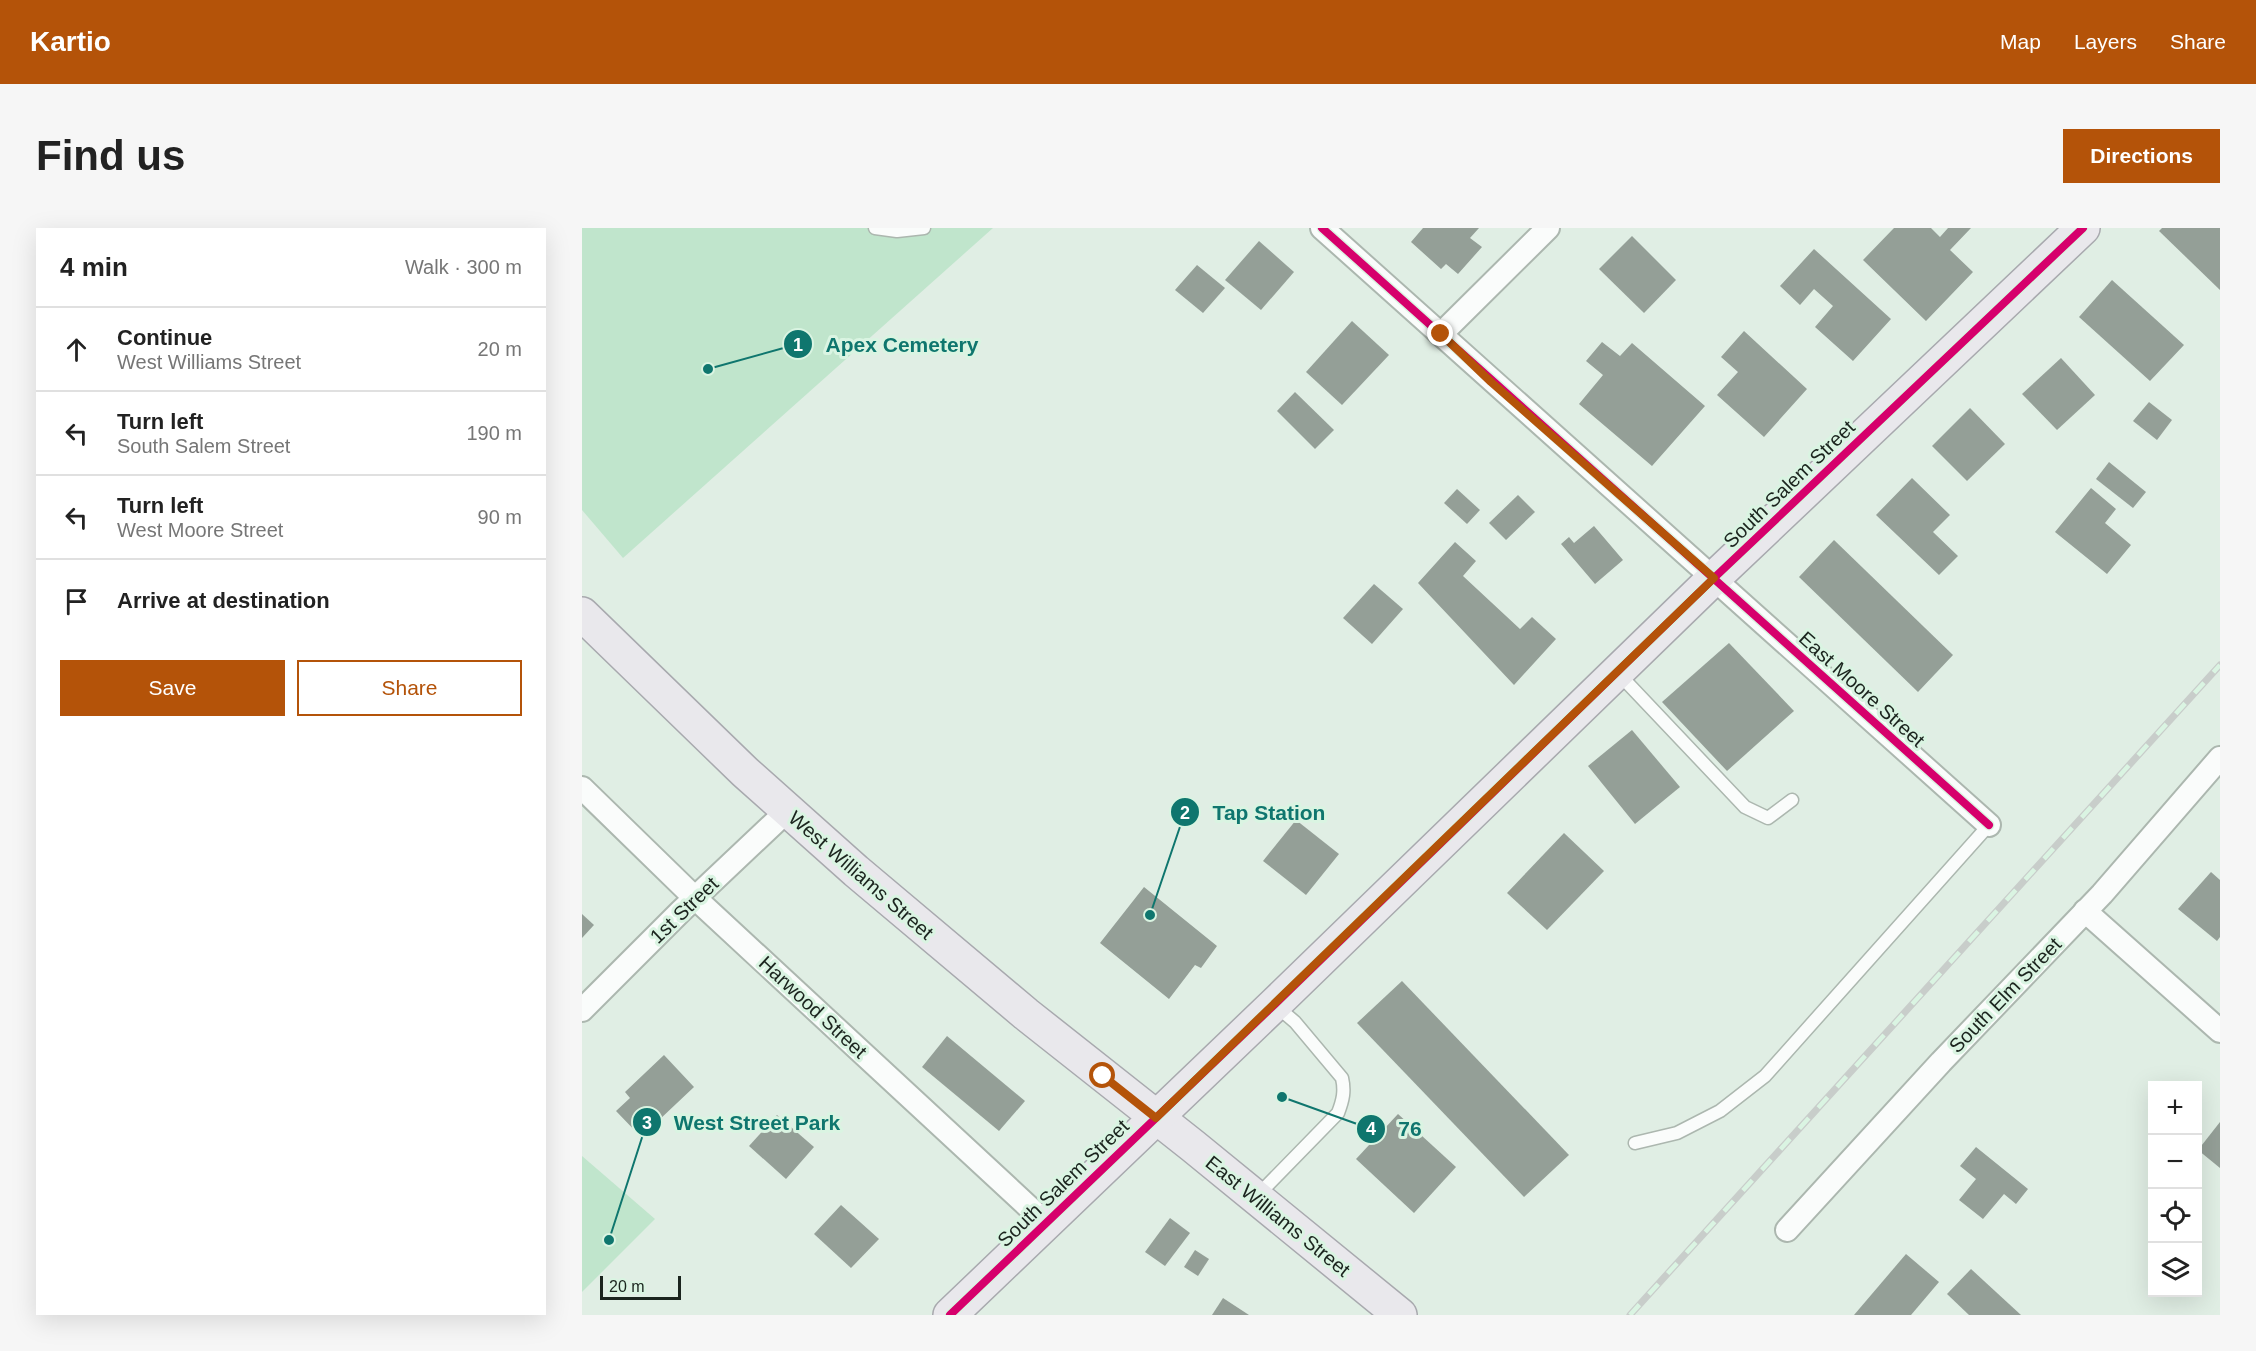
<!DOCTYPE html>
<html lang="en">
<head>
<meta charset="utf-8">
<style>
  body { margin:0; font-family:Helvetica,sans-serif; background:#f6f6f6; color:#222 }
  .controls { position:absolute; right:18px; bottom:18px; display:grid; overflow:hidden; border-radius:0px; box-shadow:0 6px 24px #0002 }
  .controls button { width:54px; height:54px; display:grid; place-items:center; padding:0; border:0; border-bottom:2px solid #e0e0e0; background:#fff; color:#222; font:30px sans-serif }
  .scale { position:absolute; left:18px; bottom:15px; width:81px; box-sizing:border-box; padding-left:6px; border:3px solid #1b241e; border-top:0; font-size:16px; line-height:21px; white-space:nowrap; color:#1b241e; -webkit-text-stroke:4px #daf4e2; paint-order:stroke }
  .stop { position:absolute; width:18px; height:18px; margin:-14px; border:4px solid #b45309; border-radius:50%; background:#fff }
  .stop.end { background:#b45309; border-color:#fff; box-shadow:0 2px 6px #0008 }
  .list { margin:0; padding:0; list-style:none }
  h2 { display:flex; justify-content:space-between; align-items:center; height:78px; margin:0; padding:0 24px; font-size:26px }
  h2 small { font-size:20px; font-weight:400; color:#767676 }
  .list li { display:grid; grid-template-columns:39px 1fr auto; gap:18px; align-items:center; box-sizing:border-box; height:84px; padding:0 24px; border-top:2px solid #e0e0e0 }
  .list b { display:block; font-size:22px; white-space:nowrap }
  .list p { margin:0; font-size:20px; white-space:nowrap; color:#767676 }
  .list em { font-size:20px; font-style:normal; color:#767676 }
  .actions { display:flex; gap:12px; padding:18px 24px }
  .actions a { flex:1; padding:14px 0; border:2px solid #b45309; border-radius:0px; text-align:center; font-size:21px; color:#b45309 }
  .actions .main { background:#b45309; color:#fff }
  .icon { flex:none; width:33px; height:33px; fill:none; stroke:currentColor; stroke-width:2; stroke-linecap:round; stroke-linejoin:round }
  .map { position:relative; flex:none; width:1638px; height:1087px; overflow:hidden; border-radius:0px }
  header { display:flex; align-items:center; gap:36px; box-sizing:border-box; height:84px; padding:0 30px; background:#b45309; color:#fff }
  header strong { font-size:28px }
  nav { display:flex; gap:33px; margin-inline-start:auto; font-size:21px }
  .intro { display:flex; align-items:center; justify-content:space-between; box-sizing:border-box; height:144px; padding:0 36px }
  h1 { margin:0; font-size:42px }
  .button { padding:15px 27px; border-radius:0px; background:#b45309; color:#fff; font-size:21px; font-weight:700 }
  main { display:flex; gap:36px; padding:0 36px }
  aside { flex:1; background:#fff; border-radius:0px; box-shadow:0 6px 24px #0002 }
  .map>svg:first-child { display:block }
  .green { fill:#c0e5cc }
  .building { fill:#949f97 }
  .lines { fill:none; stroke-linecap:round; stroke-linejoin:round }
  .lane-casing { stroke:#acb7af; stroke-width:15 }
  .street-casing { stroke:#acb7af; stroke-width:26 }
  .primary-casing { stroke:#a8a9ae; stroke-width:36 }
  .lane { stroke:#fafcfb; stroke-width:12 }
  .street { stroke:#fafcfb; stroke-width:22 }
  .primary { stroke:#e9e8ec; stroke-width:33 }
  .rail-casing { stroke:#c8cdca; stroke-width:7 }
  .rail { stroke:#daf4e2; stroke-width:4.5; stroke-dasharray:14; stroke-linecap:butt }
  .cycleway-casing { stroke:#daf4e2; stroke-width:11 }
  .cycleway { stroke:#d6006c; stroke-width:8 }
  .route { stroke:#b45309; stroke-width:8 }
  .labels { text-anchor:middle; stroke-width:6; stroke-linejoin:round; paint-order:stroke }
  .street-label { font-size:20px; fill:#1b241e; stroke:#daf4e2 }
  .leader { fill:none; stroke:#0f766e; stroke-width:2 }
  .callout-dot { fill:#0f766e; stroke:#daf4e2; stroke-width:2 }
  .mark-label { font-size:18px; text-anchor:middle; font-weight:bold; fill:#fff }
  .callout-label { font-size:21px; text-anchor:middle; font-weight:bold; fill:#0f766e; stroke:#daf4e2; stroke-width:6; stroke-linejoin:round; paint-order:stroke }
</style>
</head>
<body>
<header>
<strong>Kartio</strong>
<nav><a>Map</a><a>Layers</a><a>Share</a></nav>
</header>
<div class="intro"><h1>Find us</h1><a class="button">Directions</a></div>
<main>
<aside>
<h2>4 min<small>Walk · 300 m</small></h2>
<ul class="list">
<li><svg class="icon" aria-label="ahead" viewBox="0 0 24 24"><path d="M12 20V5M6 11l6-6 6 6"/></svg><div><b>Continue</b><p>West Williams Street</p></div><em>20 m</em></li>
<li><svg class="icon" aria-label="left" viewBox="0 0 24 24"><path d="M17 20v-9H6M10 6l-5 5 5 5"/></svg><div><b>Turn left</b><p>South Salem Street</p></div><em>190 m</em></li>
<li><svg class="icon" aria-label="left" viewBox="0 0 24 24"><path d="M17 20v-9H6M10 6l-5 5 5 5"/></svg><div><b>Turn left</b><p>West Moore Street</p></div><em>90 m</em></li>
<li><svg class="icon" aria-label="arrive" viewBox="0 0 24 24"><path d="M6 21V4h12l-3 4 3 4H6"/></svg><div><b>Arrive at destination</b></div></li>
</ul>
<div class="actions"><a class="main">Save</a><a>Share</a></div>
</aside>
<div class="map">
<svg width="1638" height="1087" viewBox="0 0 1638 1087">
  <rect width="100%" height="100%" fill="#e0eee4"/>
  <!-- green -->
  <g class="green">
    <polygon points="0,0 411,0 41,330 0,282"/>
    <polygon points="0,928 73,991 0,1064"/>
  </g>
  <!-- building -->
  <g class="building">
    <polygon points="841,0 897,0 888,10 900,19 876,46 864,36 859,41 829,14"/>
    <polygon points="1312,0 1349,0 1358,9 1366,0 1389,0 1368,22 1391,44 1344,93 1281,32"/>
    <polygon points="1580,0 1638,0 1638,62 1577,3"/>
    <polygon points="1050,8 1094,52 1062,85 1017,41"/>
    <polygon points="677,13 712,44 679,82 643,52"/>
    <polygon points="1232,21 1309,91 1271,133 1233,99 1251,78 1232,61 1218,77 1198,58"/>
    <polygon points="615,37 643,60 621,85 593,62"/>
    <polygon points="1530,52 1602,117 1568,153 1497,89"/>
    <polygon points="770,93 807,127 760,177 724,144"/>
    <polygon points="1162,103 1225,161 1182,209 1135,167 1156,144 1139,129"/>
    <polygon points="1020,114 1038,128 1050,115 1123,178 1070,238 997,176 1021,147 1004,133"/>
    <polygon points="1479,130 1513,167 1475,202 1440,166"/>
    <polygon points="713,164 752,202 733,221 695,183"/>
    <polygon points="1567,174 1590,192 1575,212 1551,193"/>
    <polygon points="1388,180 1423,216 1385,253 1350,218"/>
    <polygon points="1527,234 1564,264 1551,280 1514,251"/>
    <polygon points="1330,250 1368,287 1351,304 1376,328 1357,347 1294,287"/>
    <polygon points="1509,260 1534,281 1523,295 1549,317 1525,346 1473,304"/>
    <polygon points="875,261 898,282 885,296 862,275"/>
    <polygon points="936,267 953,284 924,312 907,295"/>
    <polygon points="1012,298 1041,332 1013,356 979,316 987,309 992,315"/>
    <polygon points="1252,312 1371,427 1336,464 1217,349"/>
    <polygon points="873,314 894,333 881,348 938,401 950,389 974,411 932,457 836,355"/>
    <polygon points="792,356 821,381 790,416 761,390"/>
    <polygon points="1147,415 1212,483 1145,543 1080,474"/>
    <polygon points="1050,502 1098,559 1053,596 1006,538"/>
    <polygon points="714,592 757,626 724,667 681,633"/>
    <polygon points="982,605 1022,643 965,702 925,665"/>
    <polygon points="1629,644 1638,652 1638,709 1635,713 1596,681"/>
    <polygon points="562,659 635,718 619,740 613,737 587,771 518,715"/>
    <polygon points="0,686 12,697 0,710"/>
    <polygon points="820,753 987,927 942,969 775,795"/>
    <polygon points="365,808 443,873 417,903 340,839"/>
    <polygon points="82,827 112,859 59,909 34,883 48,870 43,864"/>
    <polygon points="816,886 874,939 832,985 774,931"/>
    <polygon points="195,887 232,919 204,951 167,918"/>
    <polygon points="1638,894 1638,940 1616,922"/>
    <polygon points="1394,919 1446,961 1434,976 1422,966 1401,991 1377,972 1394,951 1378,938"/>
    <polygon points="259,977 297,1011 269,1040 232,1006"/>
    <polygon points="588,990 608,1005 583,1038 563,1024"/>
    <polygon points="613,1022 627,1031 616,1048 602,1039"/>
    <polygon points="1324,1026 1357,1054 1329,1087 1272,1087"/>
    <polygon points="1389,1041 1439,1087 1387,1087 1365,1066"/>
    <polygon points="641,1070 667,1087 630,1087"/>
  </g>
  <g class="lines">
    <defs>
      <g id="lane">
        <polyline points="293,0 315,3 342,0"/>
        <polyline points="1036,445 1163,579 1186,590 1210,572"/>
        <polyline points="1053,915 1095,905 1138,883 1183,848 1407,597"/>
        <path d="M674,969L756,885C761,872 763,863 760,850L713,794L693,777"/>
      </g>
      <g id="street">
        <polyline points="740,0 1407,597"/>
        <polyline points="859,106 966,0"/>
        <polyline points="0,560 113,670 464,995"/>
        <polyline points="1503,683 1638,803"/>
        <polyline points="0,782 98,684 205,583"/>
        <polyline points="1205,1002 1359,834 1520,666 1638,530"/>
      </g>
      <g id="primary">
        <polyline points="0,386 163,544 274,643 444,786 611,918 818,1087"/>
        <polyline points="368,1087 693,776 1132,350 1501,0"/>
      </g>
    </defs>
    <!-- lane casing -->
    <use href="#lane" class="lane-casing"/>
    <!-- street casing -->
    <use href="#street" class="street-casing"/>
    <!-- primary casing -->
    <use href="#primary" class="primary-casing"/>
    <!-- lane -->
    <use href="#lane" class="lane"/>
    <!-- street -->
    <use href="#street" class="street"/>
    <!-- primary -->
    <use href="#primary" class="primary"/>
    <defs>
      <polyline id="rail" points="1048,1087 1638,437"/>
    </defs>
    <!-- rail casing -->
    <use href="#rail" class="rail-casing"/>
    <!-- rail -->
    <use href="#rail" class="rail"/>
    <defs>
      <g id="cycleway">
        <polyline points="740,0 1407,597"/>
        <polyline points="368,1087 693,776 1132,350 1501,0"/>
      </g>
    </defs>
    <!-- cycleway casing -->
    <use href="#cycleway" class="cycleway-casing"/>
    <!-- cycleway -->
    <use href="#cycleway" class="cycleway"/>
  </g>
  <g class="lines">
    <!-- route -->
    <polyline class="route" points="521,848 574,890 1132,350 909,154 859,106"/>
  </g>
  <g class="labels">
    <!-- street labels -->
    <g class="street-label">
      <text transform="translate(1207 256) rotate(-44)" y="7">South Salem Street</text>
      <text transform="translate(1280 461) rotate(42)" y="7">East Moore Street</text>
      <text transform="translate(279 647) rotate(41)" y="7">West Williams Street</text>
      <text transform="translate(102 682) rotate(-44)" y="7">1st Street</text>
      <text transform="translate(1423 767) rotate(-46)" y="7">South Elm Street</text>
      <text transform="translate(231 779) rotate(43)" y="7">Harwood Street</text>
      <text transform="translate(481 955) rotate(-44)" y="7">South Salem Street</text>
      <text transform="translate(696 988) rotate(39)" y="7">East Williams Street</text>
    </g>
  </g>
  <!-- callouts -->
  <path class="leader" d="M126 141L216 116M568 687L603 584M27 1012L65 894M700 869L789 901"/>
  <g class="callout-dot">
    <circle cx="126" cy="141" r="6"/>
    <circle cx="568" cy="687" r="6"/>
    <circle cx="27" cy="1012" r="6"/>
    <circle cx="700" cy="869" r="6"/>
    <circle cx="216" cy="116" r="15"/>
    <circle cx="603" cy="584" r="15"/>
    <circle cx="65" cy="894" r="15"/>
    <circle cx="789" cy="901" r="15"/>
  </g>
  <g class="mark-label">
    <text x="216" y="123">1</text>
    <text x="603" y="591">2</text>
    <text x="65" y="901">3</text>
    <text x="789" y="907">4</text>
  </g>
  <g class="callout-label">
    <text x="320" y="124">Apex Cemetery</text>
    <text x="687" y="592">Tap Station</text>
    <text x="175" y="902">West Street Park</text>
    <text x="828" y="908">76</text>
  </g>
</svg>
<div class="controls">
<button>+</button>
<button>−</button>
<button><svg class="icon" aria-label="locate" viewBox="0 0 24 24"><circle cx="12" cy="12" r="6"/><path d="M12 2v4M12 18v4M2 12h4M18 12h4"/></svg></button>
<button><svg class="icon" aria-label="layers" viewBox="0 0 24 24"><path d="M12 4l9 5-9 5-9-5zM3 14l9 5 9-5"/></svg></button>
</div>
<div class="scale">20 m</div>
<div class="stop" style="left:521px;top:848px"></div>
<div class="stop end" style="left:859px;top:106px"></div>
</div>
</main>
</body>
</html>
